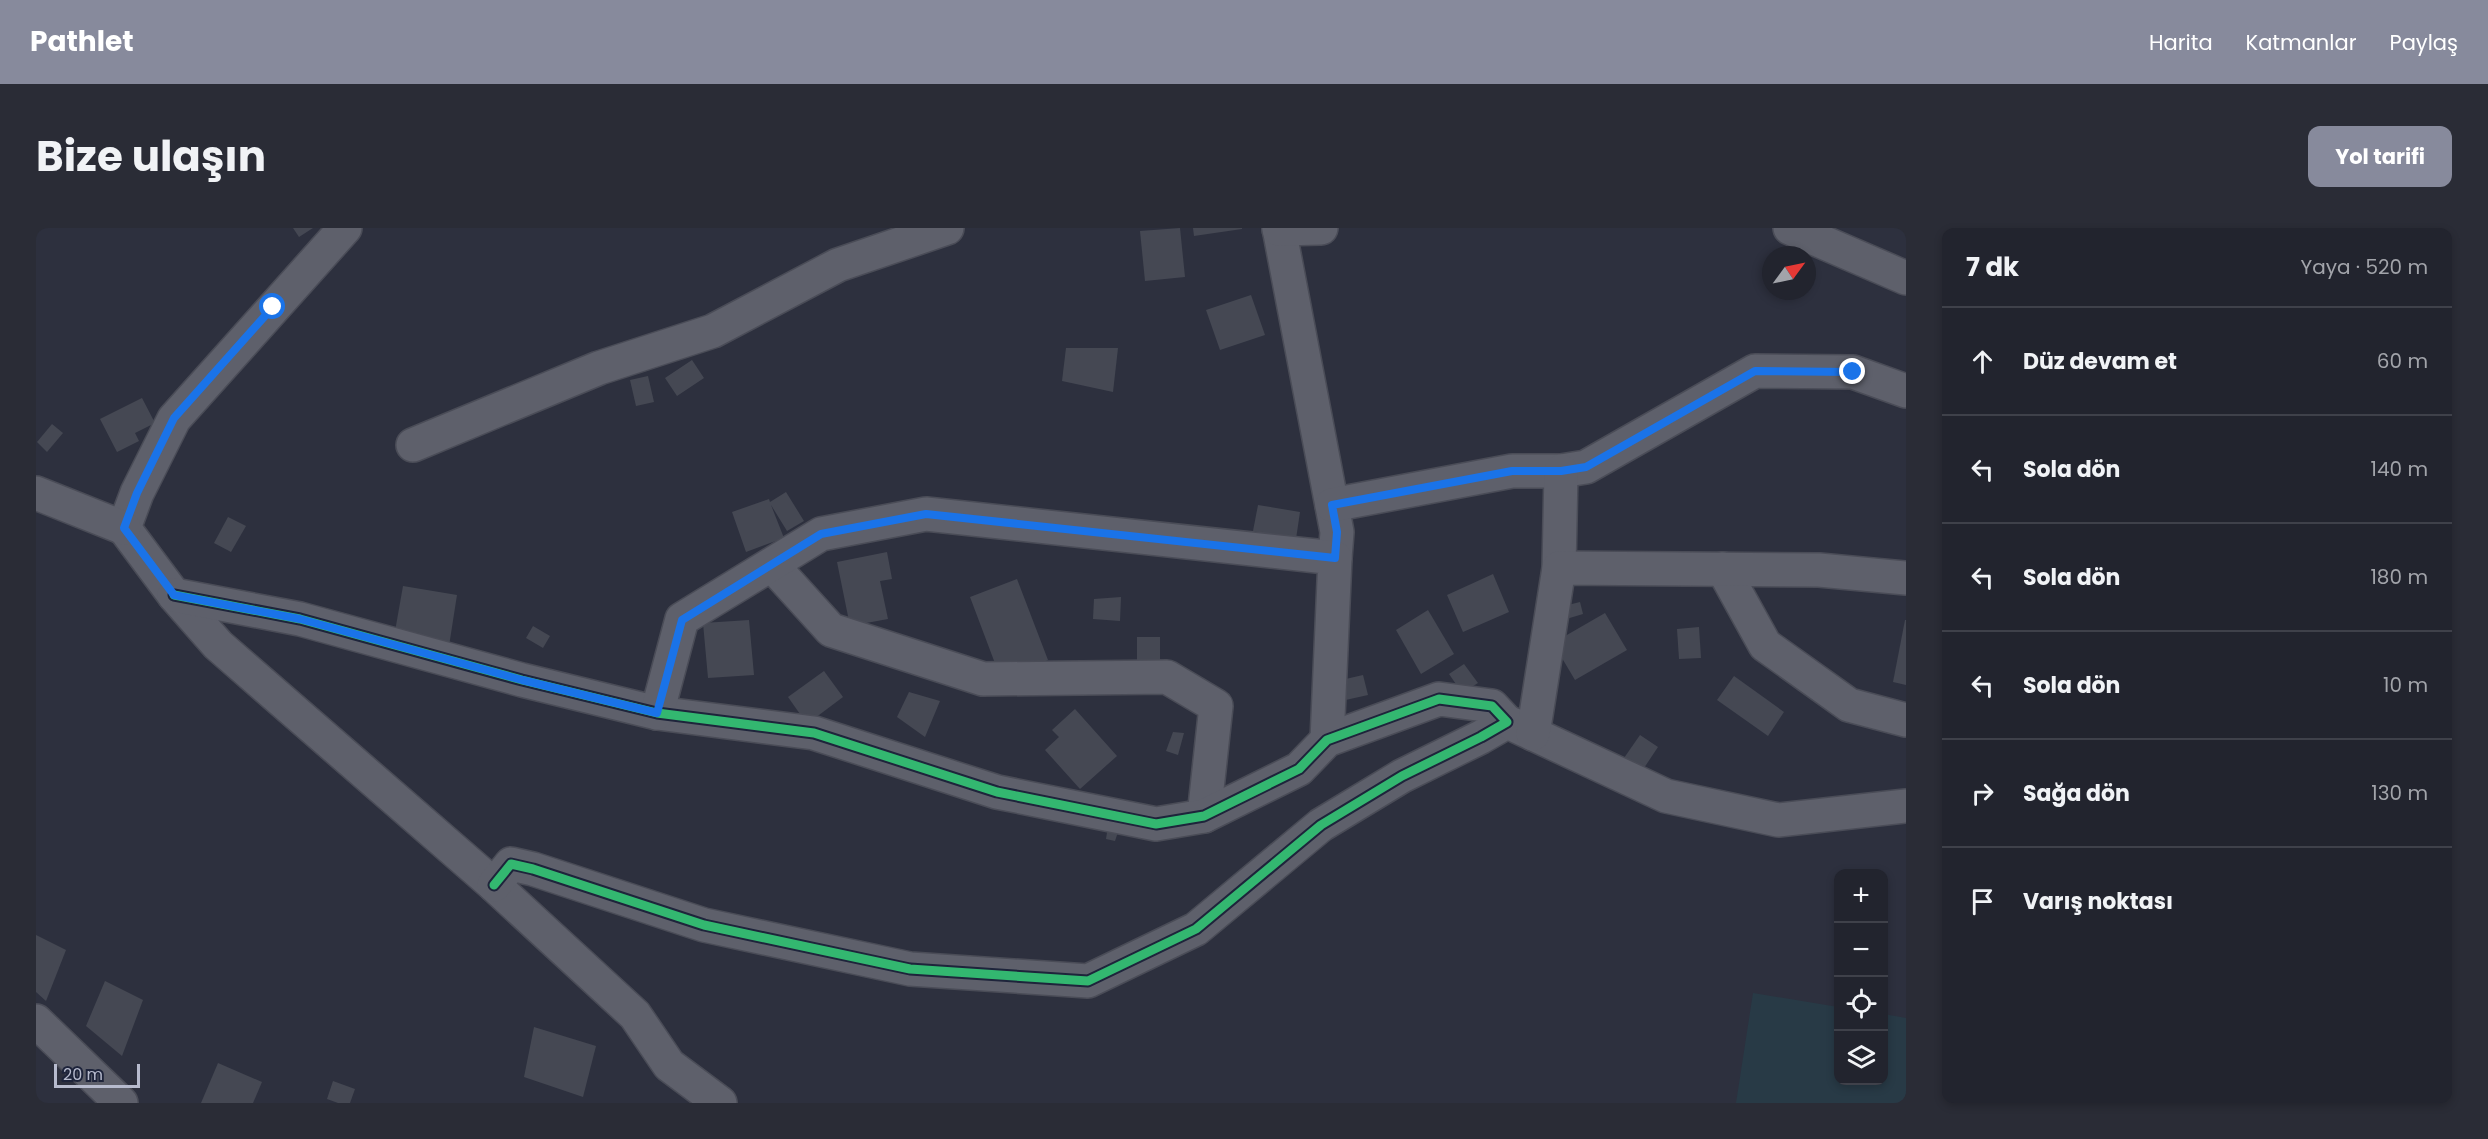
<!DOCTYPE html>
<html lang="tr">
<head>
<meta charset="utf-8">
<style>
  body { margin:0; font-family:Poppins,sans-serif; background:#2a2c36; color:#f1f3f6 }
  .controls { position:absolute; right:18px; bottom:18px; display:grid; overflow:hidden; border-radius:12px; box-shadow:0 3px 9px #0003 }
  .controls button { width:54px; height:54px; display:grid; place-items:center; padding:0; border:0; border-bottom:2px solid #3f414a; background:#22242e; color:#f1f3f6; font:30px sans-serif }
  .compass { position:absolute; left:1726px; top:18px; width:54px; height:54px; border-radius:50%; background:#22242e; box-shadow:0 3px 9px #0003; rotate:57deg }
  .scale { position:absolute; left:18px; bottom:15px; width:86px; box-sizing:border-box; padding-left:6px; border:3px solid #b7bbce; border-top:0; font-size:16px; line-height:21px; white-space:nowrap; color:#b7bbce; -webkit-text-stroke:4px #1e243b; paint-order:stroke }
  .stop { position:absolute; width:18px; height:18px; margin:-14px; border:4px solid #1a73e8; border-radius:50%; background:#fff }
  .stop.end { background:#1a73e8; border-color:#fff; box-shadow:0 2px 6px #0008 }
  .list { margin:0; padding:0; list-style:none }
  h2 { display:flex; justify-content:space-between; align-items:center; height:78px; margin:0; padding:0 24px; font-size:26px }
  h2 small { font-size:20px; font-weight:400; color:#a2a4aa }
  .list li { display:grid; grid-template-columns:39px 1fr auto; gap:18px; align-items:center; box-sizing:border-box; height:108px; padding:0 24px; border-top:2px solid #3f414a }
  .list b { display:block; font-size:22px; white-space:nowrap }
  .list em { font-size:20px; font-style:normal; color:#a2a4aa }
  .icon { flex:none; width:33px; height:33px; fill:none; stroke:currentColor; stroke-width:2; stroke-linecap:round; stroke-linejoin:round }
  .map { position:relative; flex:none; width:1870px; height:875px; overflow:hidden; border-radius:12px }
  header { display:flex; align-items:center; gap:36px; box-sizing:border-box; height:84px; padding:0 30px; background:#878a9c; color:#fff }
  header strong { font-size:28px }
  nav { display:flex; gap:33px; margin-inline-start:auto; font-size:21px }
  .intro { display:flex; align-items:center; justify-content:space-between; box-sizing:border-box; height:144px; padding:0 36px }
  h1 { margin:0; font-size:42px }
  .button { padding:15px 27px; border-radius:12px; background:#878a9c; color:#fff; font-size:21px; font-weight:700 }
  main { display:flex; gap:36px; padding:0 36px }
  aside { flex:1; background:#22242e; border-radius:12px; box-shadow:0 3px 9px #0003 }
  .map>svg:first-child { display:block }
  .green { fill:#283a46 }
  .building { fill:#454853 }
  .lines { fill:none; stroke-linecap:round; stroke-linejoin:round }
  .street-casing { stroke:#4a4c57; stroke-width:36 }
  .street { stroke:#5e606b; stroke-width:33 }
  .cycleway-casing { stroke:#1e243b; stroke-width:13 }
  .cycleway { stroke:#33b770; stroke-width:9 }
  .route { stroke:#1a73e8; stroke-width:8 }
</style>
</head>
<body>
<header>
<strong>Pathlet</strong>
<nav><a>Harita</a><a>Katmanlar</a><a>Paylaş</a></nav>
</header>
<div class="intro"><h1>Bize ulaşın</h1><a class="button">Yol tarifi</a></div>
<main>
<div class="map">
<svg width="1870" height="875" viewBox="0 0 1870 875">
  <rect width="100%" height="100%" fill="#2d303e"/>
  <!-- green -->
  <polygon class="green" points="1717,765 1802,779 1802,852 1848,852 1848,786 1870,790 1870,875 1700,875"/>
  <!-- building -->
  <g class="building">
    <polygon points="257,0 277,0 263,9"/>
    <polygon points="1144,0 1149,49 1109,53 1104,3"/>
    <polygon points="1157,0 1206,0 1206,1 1158,8"/>
    <polygon points="1215,67 1229,107 1184,122 1170,82"/>
    <polygon points="1030,120 1082,120 1077,164 1026,153"/>
    <polygon points="656,132 668,150 641,168 629,150"/>
    <polygon points="612,148 618,174 600,178 594,152"/>
    <polygon points="106,170 119,195 99,205 103,213 81,224 64,191"/>
    <polygon points="16,196 27,205 11,224 1,214"/>
    <polygon points="750,264 768,293 751,303 735,277 748,310 710,324 696,284 733,271 734,274"/>
    <polygon points="1222,277 1264,284 1260,311 1217,303"/>
    <polygon points="192,289 210,298 195,324 178,315"/>
    <polygon points="851,324 856,351 844,353 852,391 814,398 801,334"/>
    <polygon points="1457,346 1473,384 1427,404 1411,367"/>
    <polygon points="981,351 1012,432 976,446 971,434 960,438 934,369"/>
    <polygon points="367,358 421,367 413,418 358,409"/>
    <polygon points="1085,369 1084,393 1057,391 1058,371"/>
    <polygon points="1544,374 1547,386 1527,392 1524,379"/>
    <polygon points="1392,382 1418,426 1385,446 1360,402"/>
    <polygon points="1569,385 1591,422 1539,452 1517,415"/>
    <polygon points="713,392 718,447 672,450 667,395"/>
    <polygon points="1869,392 1870,392 1870,457 1857,454"/>
    <polygon points="497,398 514,408 507,420 490,410"/>
    <polygon points="1663,399 1665,430 1643,431 1641,401"/>
    <rect x="1101" y="409" width="23" height="27"/>
    <polygon points="1428,436 1442,455 1426,465 1413,446"/>
    <polygon points="788,443 807,469 771,496 752,469"/>
    <polygon points="1327,447 1332,467 1305,473 1301,453"/>
    <polygon points="1698,448 1748,484 1732,508 1681,472"/>
    <polygon points="873,464 904,473 889,509 861,489"/>
    <polygon points="1039,481 1081,528 1044,561 1009,522 1023,509 1016,502"/>
    <polygon points="1137,504 1148,505 1142,527 1130,523"/>
    <polygon points="1604,507 1622,519 1606,543 1588,530"/>
    <polygon points="1072,598 1084,598 1079,613 1070,611"/>
    <polygon points="0,707 30,722 10,773 0,764"/>
    <polygon points="69,753 107,772 86,828 50,798"/>
    <polygon points="498,799 560,818 547,869 488,849"/>
    <polygon points="182,835 226,854 217,875 165,875"/>
    <polygon points="297,853 319,861 314,875 302,875 291,871"/>
  </g>
  <g class="lines">
    <defs>
      <g id="street">
        <polyline points="309,0 138,191 101,265 88,300 138,367 182,417 458,657 599,787 633,837 684,875"/>
        <polyline points="1243,0 1301,304 1299,330"/>
        <polyline points="1754,0 1870,50"/>
        <polyline points="1243,1 1285,0"/>
        <polyline points="377,217 563,140 677,103 802,37 911,0"/>
        <polyline points="0,265 88,300"/>
        <polyline points="1296,277 1476,243 1525,243 1550,239 1719,143 1817,144 1870,163"/>
        <polyline points="737,338 795,402 947,451 1131,449 1180,478 1168,588"/>
        <polyline points="1523,340 1525,243"/>
        <polyline points="1687,341 1729,417 1813,477 1870,492"/>
        <polyline points="138,367 264,391 486,452 621,485 778,505 961,564 1120,596 1168,588 1263,541 1291,512 1403,471 1456,478 1471,494 1445,509 1366,548 1285,597 1160,701 1052,753 874,741 668,697 497,641 475,636 458,657"/>
        <polyline points="621,485 646,391 785,306 890,286 1299,330 1291,512"/>
        <polyline points="1476,496 1630,568 1742,592 1870,578"/>
        <polyline points="1497,506 1523,340 1783,342 1870,350"/>
        <polyline points="0,793 85,875"/>
      </g>
    </defs>
    <!-- street casing -->
    <use href="#street" class="street-casing"/>
    <!-- street -->
    <use href="#street" class="street"/>
    <defs>
      <polyline id="cycleway" points="138,367 264,391 486,452 621,485 778,505 961,564 1120,596 1168,588 1263,541 1291,512 1403,471 1456,478 1471,494 1445,509 1366,548 1285,597 1160,701 1052,753 874,741 668,697 497,641 475,636 458,657"/>
    </defs>
    <!-- cycleway casing -->
    <use href="#cycleway" class="cycleway-casing"/>
    <!-- cycleway -->
    <use href="#cycleway" class="cycleway"/>
  </g>
  <g class="lines">
    <!-- route -->
    <polyline class="route" points="237,79 138,190 101,265 88,300 138,367 264,391 486,452 621,485 646,392 785,306 890,286 1299,330 1301,304 1296,277 1476,243 1525,243 1550,239 1719,143 1817,144"/>
  </g>
</svg>
<div class="controls">
<button>+</button>
<button>−</button>
<button><svg class="icon" aria-label="locate" viewBox="0 0 24 24"><circle cx="12" cy="12" r="6"/><path d="M12 2v4M12 18v4M2 12h4M18 12h4"/></svg></button>
<button><svg class="icon" aria-label="layers" viewBox="0 0 24 24"><path d="M12 4l9 5-9 5-9-5zM3 14l9 5 9-5"/></svg></button>
</div>
<svg class="compass" viewBox="-18 -18 36 36"><path d="M0-13l5 13h-10z" fill="#e53935"/><path d="M0 13l5-13h-10z" fill="#a2a4aa"/></svg>
<div class="scale">20 m</div>
<div class="stop" style="left:237px;top:79px"></div>
<div class="stop end" style="left:1817px;top:144px"></div>
</div>
<aside>
<h2>7 dk<small>Yaya · 520 m</small></h2>
<ul class="list">
<li><svg class="icon" aria-label="ahead" viewBox="0 0 24 24"><path d="M12 20V5M6 11l6-6 6 6"/></svg><div><b>Düz devam et</b></div><em>60 m</em></li>
<li><svg class="icon" aria-label="left" viewBox="0 0 24 24"><path d="M17 20v-9H6M10 6l-5 5 5 5"/></svg><div><b>Sola dön</b></div><em>140 m</em></li>
<li><svg class="icon" aria-label="left" viewBox="0 0 24 24"><path d="M17 20v-9H6M10 6l-5 5 5 5"/></svg><div><b>Sola dön</b></div><em>180 m</em></li>
<li><svg class="icon" aria-label="left" viewBox="0 0 24 24"><path d="M17 20v-9H6M10 6l-5 5 5 5"/></svg><div><b>Sola dön</b></div><em>10 m</em></li>
<li><svg class="icon" aria-label="right" viewBox="0 0 24 24"><path d="M7 20v-9h11M14 6l5 5-5 5"/></svg><div><b>Sağa dön</b></div><em>130 m</em></li>
<li><svg class="icon" aria-label="arrive" viewBox="0 0 24 24"><path d="M6 21V4h12l-3 4 3 4H6"/></svg><div><b>Varış noktası</b></div></li>
</ul>
</aside>
</main>
</body>
</html>
